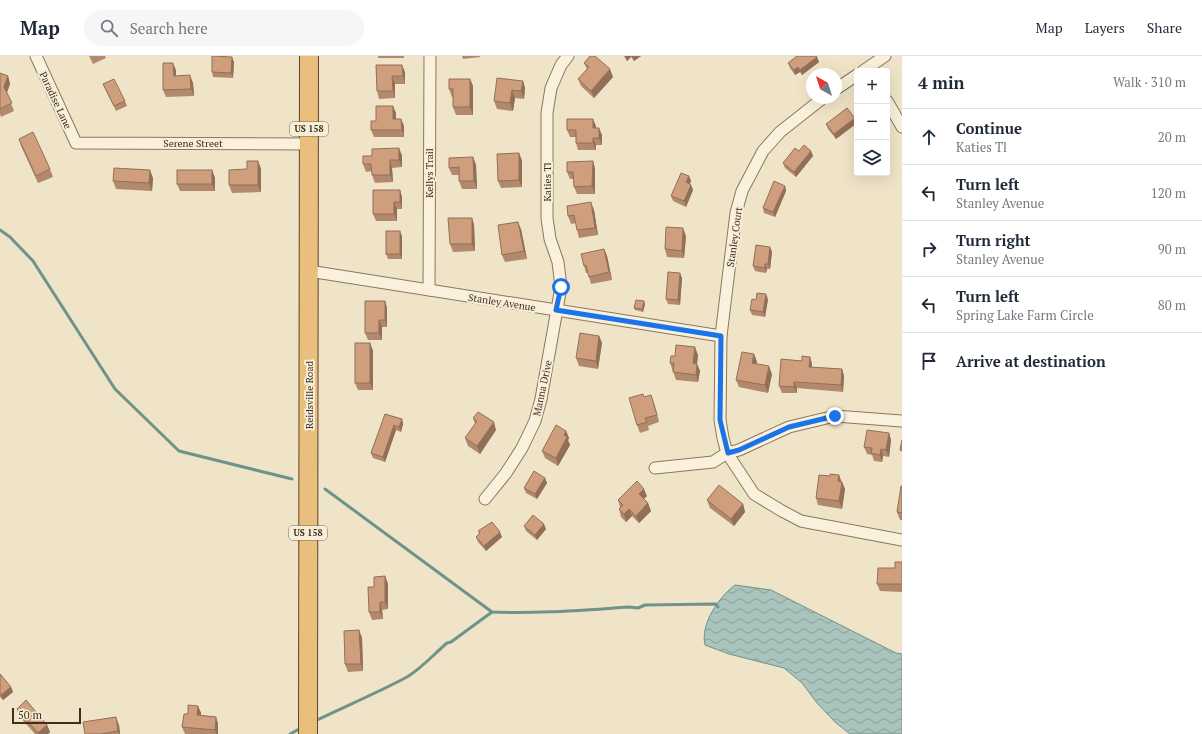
<!DOCTYPE html>
<html lang="en">
<head>
<meta charset="utf-8">
<style>
  body { margin:0; font-family:"PT Serif",serif; background:#f6f6f7; color:#1f2937 }
  .controls { position:absolute; right:12px; top:12px; display:grid; overflow:hidden; border-radius:4px; box-shadow:0 4px 16px #0002 }
  .controls button { width:36px; height:36px; display:grid; place-items:center; padding:0; border:0; border-bottom:1px solid #e0e1e3; background:#fff; color:#1f2937; font:20px sans-serif }
  .compass { position:absolute; left:806px; top:12px; width:36px; height:36px; border-radius:50%; background:#fff; box-shadow:0 4px 16px #0002; rotate:321deg }
  .scale { position:absolute; left:12px; bottom:10px; width:69px; box-sizing:border-box; padding-left:4px; border:2px solid #3d2e20; border-top:0; font-size:11px; line-height:14px; white-space:nowrap; color:#3d2e20; -webkit-text-stroke:3px #f7eed8; paint-order:stroke }
  .stop { position:absolute; width:12px; height:12px; margin:-9px; border:3px solid #1a73e8; border-radius:50%; background:#fff }
  .stop.end { background:#1a73e8; border-color:#fff; box-shadow:0 1px 4px #0008 }
  .list { margin:0; padding:0; list-style:none }
  h2 { display:flex; justify-content:space-between; align-items:center; height:52px; margin:0; padding:0 16px; font-size:17px }
  h2 small { font-size:13px; font-weight:400; color:#747a83 }
  .list li { display:grid; grid-template-columns:26px 1fr auto; gap:12px; align-items:center; box-sizing:border-box; height:56px; padding:0 16px; border-top:1px solid #e0e1e3 }
  .list b { display:block; font-size:15px; white-space:nowrap }
  .list p { margin:0; font-size:13px; white-space:nowrap; color:#747a83 }
  .list em { font-size:13px; font-style:normal; color:#747a83 }
  .icon { flex:none; width:22px; height:22px; fill:none; stroke:currentColor; stroke-width:2; stroke-linecap:round; stroke-linejoin:round }
  .map { position:relative; flex:none; width:902px; height:678px; overflow:hidden }
  header { display:flex; align-items:center; gap:24px; box-sizing:border-box; height:56px; padding:0 20px; background:#fff; border-bottom:1px solid #e0e1e3 }
  header strong { font-size:19px }
  nav { display:flex; gap:22px; margin-inline-start:auto; font-size:14px }
  .search { width:280px; height:36px; background:#f6f6f7; display:flex; align-items:center; gap:10px; box-sizing:border-box; padding:0 14px; border-radius:22px; color:#747a83; font-size:15px }
  main { display:flex }
  aside { flex:1; background:#fff }
  .map>svg:first-child { display:block }
  .water { fill:url(#water-waves); stroke:#6f938a }
  .lines { fill:none; stroke-linecap:round; stroke-linejoin:round }
  .stream { stroke:#6f938a; stroke-width:3 }
  .minor-casing { stroke:#8d765c; stroke-width:13 }
  .trunk-casing { stroke:#5b4430; stroke-width:20 }
  .minor { stroke:#faf1dc; stroke-width:11 }
  .trunk { stroke:#eabe7c; stroke-width:18 }
  .wall { fill:#b2896c }
  .shaded-wall { fill:#916f58 }
  .building { fill:#cf9f7d; stroke:#916f58 }
  .route { stroke:#1a73e8; stroke-width:5 }
  .labels { text-anchor:middle; stroke-width:4; stroke-linejoin:round; paint-order:stroke }
  .shield { fill:#f7eed8; stroke:#756857; stroke-width:1 }
  .shield-label { font-size:9px; font-weight:bold; fill:#3d2e20 }
  .street-label { font-size:10px; fill:#3d2e20; stroke:#f7eed8 }
</style>
</head>
<body>
<header>
<strong>Map</strong>
<div class="search"><svg class="icon" aria-label="search" viewBox="0 0 24 24"><circle cx="10" cy="10" r="6"/><path d="M15 15l6 6"/></svg>Search here</div>
<nav><a>Map</a><a>Layers</a><a>Share</a></nav>
</header>
<main>
<div class="map">
<svg width="902" height="678" viewBox="0 0 902 678">
  <defs>
    <pattern id="water-waves" width="16" height="10" patternUnits="userSpaceOnUse"><rect width="16" height="10" fill="#a9c4bc"/><path d="M0 5q4-4 8 0t8 0" fill="none" stroke="#8ba098"/></pattern>
  </defs>
  <rect width="100%" height="100%" fill="#f0e4c8"/>
  <!-- water -->
  <path class="water" d="M735,529L771,534L896,597L902,598V678H850L835,666L817,647L802,627L784,612L729,598L705,589C700,568 719,541 735,529Z"/>
  <g class="lines">
    <!-- stream -->
    <g class="stream">
      <polyline points="0,174 10,181 33,205 115,333 179,395 292,423"/>
      <path d="M325,433L492,556C538,558 583,554 629,551L638,552L645,549L716,548L718,551"/>
      <path d="M315,665C346,650 377,637 407,621C422,612 434,598 447,587L451,586L492,556"/>
      <polyline points="290,678 301,672"/>
    </g>
    <defs>
      <g id="minor">
        <polyline points="36,0 76,87 309,88"/>
        <polyline points="863,15 885,0"/>
        <polyline points="836,33 857,19"/>
        <polyline points="823,42 780,76 763,95 742,135 736,157 721,280 720,364 723,382 727,397 754,438 782,455 801,465 902,484"/>
        <polyline points="887,45 902,71"/>
        <polyline points="309,215 721,280"/>
        <polyline points="429,234 430,0"/>
        <polyline points="655,412 713,406 727,397 739,394 789,371 835,360 902,365"/>
        <polyline points="485,443 506,417 522,392 535,365 541,343 561,231 558,206 550,183 547,162 547,57 551,32 561,9 568,0"/>
      </g>
      <polyline id="trunk" points="308,678 309,0"/>
    </defs>
    <!-- minor casing -->
    <use href="#minor" class="minor-casing"/>
    <!-- trunk casing -->
    <use href="#trunk" class="trunk-casing"/>
    <!-- minor -->
    <use href="#minor" class="minor"/>
    <!-- trunk -->
    <use href="#trunk" class="trunk"/>
  </g>
  <!-- wall -->
  <g class="wall">
    <polygon points="89,0 105,0 106,2 93,8"/>
    <rect x="378" y="0" width="26" height="2"/>
    <polygon points="462,0 480,0 480,1 463,3"/>
    <polygon points="624,0 641,0 634,5 631,1 627,5"/>
    <polygon points="817,1 819,6 802,19 800,16 795,19 790,12 788,7"/>
    <polygon points="234,6 233,22 213,21 212,16"/>
    <polygon points="584,7 613,21 594,42 581,30 578,23 587,13"/>
    <polygon points="376,9 405,16 405,28 395,28 395,42 379,43 377,35"/>
    <polygon points="176,14 176,20 193,27 194,40 166,41 163,34"/>
    <polygon points="0,17 8,20 10,28 7,37 14,55 1,61 0,58"/>
    <polygon points="470,23 473,30 473,59 456,59 453,51 453,41 452,41 449,33"/>
    <polygon points="523,25 525,32 524,43 515,42 513,55 497,53 494,45"/>
    <polygon points="103,28 125,45 127,50 116,55"/>
    <polygon points="396,57 396,63 401,63 404,70 404,81 374,81 371,74 376,65"/>
    <polygon points="857,67 836,83 828,73 826,68"/>
    <polygon points="596,70 596,72 602,79 602,89 596,89 596,94 578,94 576,87 576,81 570,81 567,74"/>
    <polygon points="19,83 50,113 53,121 38,127 21,90"/>
    <polygon points="399,92 402,100 402,111 392,112 393,126 375,127 372,119 372,115 366,116 363,108 372,100"/>
    <polygon points="799,95 811,95 813,100 796,121 785,112 783,107"/>
    <polygon points="519,97 522,105 522,131 501,132 498,125"/>
    <polygon points="473,101 476,109 477,133 462,133 459,125 459,119 452,119 449,112"/>
    <polygon points="258,105 261,113 261,136 232,137 229,129 247,113"/>
    <polygon points="595,112 595,138 577,138 574,131 574,123 570,123 567,116"/>
    <polygon points="212,114 215,122 215,135 180,135 177,128"/>
    <polygon points="689,120 691,125 690,128 691,129 693,134 686,151 673,145 671,140"/>
    <polygon points="153,122 152,135 116,133 113,125"/>
    <polygon points="785,130 786,135 775,161 764,157 763,152"/>
    <polygon points="400,134 402,141 402,153 397,153 397,165 376,165 373,158"/>
    <polygon points="594,154 598,179 579,182 577,174 576,167 571,168 568,160"/>
    <polygon points="472,162 474,169 475,195 453,196 450,188"/>
    <polygon points="521,173 527,203 505,206 502,199"/>
    <polygon points="402,180 402,203 388,203 386,198"/>
    <polygon points="686,180 684,202 667,201 665,193"/>
    <polygon points="770,191 772,196 770,213 767,213 766,217 755,215 753,210"/>
    <polygon points="604,193 607,200 612,224 591,228 588,217 586,217 584,210"/>
    <polygon points="682,222 680,249 668,248 666,243"/>
    <polygon points="768,243 765,261 752,259 750,254 756,244"/>
    <polygon points="385,245 387,252 387,271 382,271 382,284 368,284 365,277"/>
    <polygon points="645,248 643,256 635,254 634,252"/>
    <polygon points="599,280 602,287 598,313 579,310 576,302"/>
    <polygon points="370,287 373,295 373,334 358,334 355,327"/>
    <polygon points="754,298 757,306 756,308 772,318 768,337 739,331 736,324"/>
    <polygon points="698,299 697,308 700,315 698,326 676,324 670,307 675,300"/>
    <polygon points="810,301 812,308 812,311 842,313 844,320 843,336 797,332 797,337 782,337 779,330 802,305"/>
    <polygon points="644,341 654,347 659,366 648,370 649,374 640,377 637,369"/>
    <polygon points="385,358 402,363 403,368 401,376 396,374 385,406 373,402 371,397"/>
    <polygon points="473,362 496,374 480,398 468,390 465,382 475,368"/>
    <polygon points="566,375 569,382 568,384 570,389 558,410 545,402 542,395"/>
    <polygon points="889,377 891,384 889,401 883,400 882,406 874,405 872,399 867,398 864,391"/>
    <polygon points="839,419 845,433 842,453 818,449 816,442 830,420"/>
    <polygon points="545,422 547,427 537,443 526,437 524,432"/>
    <polygon points="902,430 902,464 900,464 897,456"/>
    <polygon points="647,440 644,443 648,447 651,455 639,467 632,460 626,466 621,461 619,453 620,451 618,444"/>
    <polygon points="707,444 743,448 745,456 734,470 710,452"/>
    <polygon points="524,470 546,473 537,484 526,475"/>
    <polygon points="478,475 502,481 486,495 478,486 476,481 479,477"/>
    <polygon points="902,506 902,536 880,535 877,528"/>
    <polygon points="385,520 388,528 388,553 382,554 383,563 372,564 369,556 374,531"/>
    <polygon points="359,574 362,582 363,615 348,616 345,608"/>
    <polygon points="0,618 11,631 13,636 3,644 0,641"/>
    <polygon points="198,650 201,657 201,659 216,661 218,668 218,678 185,678 182,671 188,658"/>
    <polygon points="17,653 47,669 50,676 48,678 35,678 19,660"/>
    <polygon points="119,669 120,678 85,678"/>
  </g>
  <!-- shaded-wall -->
  <g class="shaded-wall">
    <polygon points="625,0 631,0 631,1 627,5"/>
    <polygon points="632,0 641,0 634,5"/>
    <polygon points="232,1 234,6 233,22 231,17"/>
    <polygon points="817,1 819,6 802,19 800,14"/>
    <polygon points="173,7 176,14 176,27 174,20"/>
    <polygon points="402,9 405,16 405,28 403,20"/>
    <polygon points="798,11 800,16 795,19 794,14"/>
    <polygon points="610,13 613,21 594,42 591,35"/>
    <polygon points="190,19 193,27 194,40 191,33"/>
    <polygon points="8,20 10,28 6,38 4,31"/>
    <polygon points="392,20 395,28 395,42 393,35"/>
    <polygon points="470,23 473,30 473,59 470,51"/>
    <polygon points="523,25 525,32 524,43 521,35"/>
    <polygon points="512,34 515,42 513,55 510,47"/>
    <polygon points="393,50 396,57 396,70 393,63"/>
    <polygon points="855,62 857,67 836,83 834,78"/>
    <polygon points="401,63 404,70 404,81 402,74"/>
    <polygon points="593,63 596,70 596,79 593,72"/>
    <polygon points="599,72 602,79 602,89 599,82"/>
    <polygon points="593,82 596,89 596,94 593,87"/>
    <polygon points="399,92 402,100 402,111 399,104"/>
    <polygon points="811,95 813,100 796,121 794,116"/>
    <polygon points="519,97 522,105 522,131 519,124"/>
    <polygon points="473,101 476,109 477,133 474,125"/>
    <polygon points="390,104 392,112 393,126 390,119"/>
    <polygon points="258,105 261,113 261,136 258,129"/>
    <polygon points="593,105 595,112 595,138 592,130"/>
    <polygon points="150,114 153,122 152,135 149,127"/>
    <polygon points="212,114 215,122 215,135 212,128"/>
    <polygon points="689,120 691,125 688,131 686,126"/>
    <polygon points="691,129 693,134 686,151 684,145"/>
    <polygon points="785,130 786,135 775,161 773,156"/>
    <polygon points="400,134 402,141 402,153 400,146"/>
    <polygon points="394,146 397,153 397,165 394,158"/>
    <polygon points="591,146 594,154 598,179 595,172"/>
    <polygon points="472,162 474,169 475,195 472,188"/>
    <polygon points="518,166 521,173 527,203 524,195"/>
    <polygon points="683,172 686,180 684,202 682,195"/>
    <polygon points="400,175 402,180 402,203 400,198"/>
    <polygon points="770,191 772,196 770,213 768,208"/>
    <polygon points="604,193 607,200 612,224 609,216"/>
    <polygon points="765,208 767,213 766,217 765,212"/>
    <polygon points="680,217 682,222 680,249 678,244"/>
    <polygon points="766,238 768,243 765,261 763,256"/>
    <polygon points="385,245 387,252 387,271 385,264"/>
    <polygon points="644,245 645,248 643,256 642,253"/>
    <polygon points="379,264 382,271 382,284 379,277"/>
    <polygon points="599,280 602,287 598,313 596,305"/>
    <polygon points="370,287 373,295 373,334 370,327"/>
    <polygon points="695,291 698,299 696,315 693,307"/>
    <polygon points="754,298 757,306 755,315 752,307"/>
    <polygon points="810,301 812,308 812,318 809,311"/>
    <polygon points="697,308 700,315 698,326 696,319"/>
    <polygon points="769,310 772,318 768,337 765,329"/>
    <polygon points="842,313 844,320 843,336 841,329"/>
    <polygon points="794,326 797,332 797,337 794,331"/>
    <polygon points="651,339 654,347 659,366 657,359"/>
    <polygon points="402,363 403,368 401,376 399,371"/>
    <polygon points="494,366 496,374 480,398 477,390"/>
    <polygon points="394,369 396,374 385,406 383,401"/>
    <polygon points="566,375 569,382 568,384 570,389 558,410 556,402 564,379"/>
    <polygon points="889,377 891,384 889,401 886,394"/>
    <polygon points="881,393 883,400 882,406 880,399"/>
    <polygon points="839,419 841,427 838,425"/>
    <polygon points="545,422 547,427 537,443 535,438"/>
    <polygon points="842,426 845,433 842,453 839,445"/>
    <polygon points="644,433 647,440 641,445 639,438"/>
    <polygon points="648,447 651,455 639,467 636,460"/>
    <polygon points="743,448 745,456 734,470 731,463"/>
    <polygon points="629,453 632,460 626,466 624,458"/>
    <polygon points="544,468 546,473 537,484 535,479"/>
    <polygon points="500,476 502,481 486,495 484,490"/>
    <polygon points="385,520 388,528 388,553 385,546"/>
    <polygon points="380,546 382,554 383,563 380,556"/>
    <polygon points="359,574 362,582 363,615 361,608"/>
    <polygon points="11,631 13,636 3,644 1,639"/>
    <polygon points="198,650 201,657 200,667 197,659"/>
    <polygon points="116,661 119,669 120,678 119,678 118,675"/>
    <polygon points="216,661 218,668 218,678 216,678 215,674"/>
    <polygon points="47,669 50,676 48,678 38,678 38,677"/>
  </g>
  <!-- building -->
  <g class="building">
    <polygon points="212,0 232,1 231,17 212,16"/>
    <polygon points="590,0 595,0 610,13 591,35 578,23 589,11 584,7"/>
    <polygon points="797,0 816,0 817,1 800,14 798,11 794,14 788,7"/>
    <polygon points="163,7 173,7 174,20 190,19 191,33 163,34"/>
    <polygon points="376,9 402,9 403,20 392,20 393,35 377,35"/>
    <polygon points="0,17 8,20 4,31 12,47 0,53"/>
    <polygon points="497,22 523,25 521,35 512,34 510,47 494,45"/>
    <polygon points="114,23 125,45 114,50 103,28"/>
    <polygon points="449,23 470,23 470,51 453,51 453,33 449,33"/>
    <polygon points="376,50 393,50 393,63 401,63 402,74 371,74 371,65 376,65"/>
    <polygon points="847,52 855,62 834,78 826,68"/>
    <polygon points="567,63 593,63 593,72 599,72 599,82 593,82 593,87 576,87 576,74 567,74"/>
    <polygon points="33,76 50,113 36,120 19,83"/>
    <polygon points="804,89 811,95 794,116 783,107 795,92 799,95"/>
    <polygon points="399,92 399,104 390,104 390,119 372,119 371,108 363,108 363,100 372,100 372,93"/>
    <polygon points="519,97 519,124 498,125 497,98"/>
    <polygon points="473,101 474,125 459,125 459,111 449,112 449,102"/>
    <polygon points="247,105 258,105 258,129 229,129 229,114 247,113"/>
    <polygon points="593,105 592,130 574,131 573,116 567,116 567,106"/>
    <polygon points="114,112 150,114 149,127 113,125"/>
    <rect x="177" y="114" width="35" height="14"/>
    <polygon points="681,117 689,120 686,126 691,129 684,145 671,140"/>
    <polygon points="774,125 785,130 773,156 763,152"/>
    <polygon points="373,134 400,134 400,146 394,146 394,158 373,158"/>
    <polygon points="591,146 595,172 577,174 574,159 568,160 567,150"/>
    <polygon points="448,162 472,162 472,188 450,188"/>
    <polygon points="518,166 524,195 502,199 498,169"/>
    <polygon points="666,171 683,172 682,195 665,193"/>
    <rect x="386" y="175" width="14" height="23"/>
    <polygon points="756,189 770,191 768,208 765,208 765,212 753,210"/>
    <polygon points="604,193 609,216 589,221 586,209 584,210 581,198"/>
    <polygon points="668,216 680,217 678,244 666,243"/>
    <polygon points="757,237 766,238 763,256 750,254 752,243 756,244"/>
    <polygon points="636,244 644,245 642,253 634,252"/>
    <polygon points="365,245 385,245 385,264 379,264 379,277 365,277"/>
    <polygon points="580,277 599,280 596,305 576,302"/>
    <rect x="355" y="287" width="15" height="40"/>
    <polygon points="676,289 695,291 693,307 697,308 696,319 673,316 674,307 670,307 671,300 675,300"/>
    <polygon points="742,296 754,298 752,307 769,310 765,329 736,324"/>
    <polygon points="802,300 810,301 809,311 842,313 841,329 794,326 794,331 779,330 781,303 802,305"/>
    <polygon points="643,338 644,341 651,339 657,359 645,362 647,366 637,369 629,342"/>
    <polygon points="478,356 494,366 477,390 465,382 477,365 473,362"/>
    <polygon points="385,358 402,363 399,371 394,369 383,401 371,397"/>
    <polygon points="556,369 566,375 564,379 567,381 556,402 542,395"/>
    <polygon points="867,374 889,377 886,394 881,393 880,399 871,397 872,392 864,391"/>
    <polygon points="902,384 902,395 900,394"/>
    <polygon points="534,415 545,422 535,438 524,432"/>
    <polygon points="830,418 839,419 838,425 842,426 839,445 816,442 819,419 830,420"/>
    <polygon points="637,425 644,433 639,438 648,447 636,460 629,453 624,458 619,453 623,449 618,444"/>
    <polygon points="719,429 743,448 731,463 707,444"/>
    <polygon points="901,430 902,430 902,457 897,456"/>
    <polygon points="533,459 544,468 535,479 524,470"/>
    <polygon points="492,466 500,476 484,490 476,481 480,477 478,475"/>
    <polygon points="895,506 902,506 902,528 877,528 878,512 895,512"/>
    <polygon points="385,520 385,546 380,546 380,556 369,556 368,531 374,531 374,521"/>
    <polygon points="359,574 361,608 345,608 344,575"/>
    <polygon points="0,618 11,631 1,639 0,638"/>
    <polygon points="26,644 47,669 38,677 17,653"/>
    <polygon points="188,649 198,650 197,659 216,661 215,674 182,671 184,658 188,658"/>
    <polygon points="116,661 118,675 101,678 85,678 83,666"/>
  </g>
  <g class="lines">
    <!-- route -->
    <polyline class="route" points="561,231 556,254 721,280 720,364 728,397 739,394 789,371 835,360"/>
  </g>
  <g class="labels">
    <!-- shield labels -->
    <g class="shield">
      <rect x="290" y="66" width="38" height="14" rx="3"/>
      <rect x="289" y="470" width="38" height="14" rx="3"/>
    </g>
    <g class="shield-label">
      <text x="309" y="76">US 158</text>
      <text x="308" y="480">US 158</text>
    </g>
    <!-- street labels -->
    <g class="street-label">
      <text transform="translate(56 44) rotate(65)" y="4">Paradise Lane</text>
      <text x="193" y="91">Serene Street</text>
      <text transform="translate(429 117) rotate(-90)" y="4">Kellys Trail</text>
      <text transform="translate(547 126) rotate(-90)" y="4">Katies Tl</text>
      <text transform="translate(734 181) rotate(-82)" y="4">Stanley Court</text>
      <text transform="translate(502 246) rotate(9)" y="4">Stanley Avenue</text>
      <text transform="translate(542 332) rotate(-78)" y="4">Manna Drive</text>
      <text transform="translate(309 339) rotate(-90)" y="4">Reidsville Road</text>
    </g>
  </g>
</svg>
<div class="controls">
<button>+</button>
<button>−</button>
<button><svg class="icon" aria-label="layers" viewBox="0 0 24 24"><path d="M12 4l9 5-9 5-9-5zM3 14l9 5 9-5"/></svg></button>
</div>
<svg class="compass" viewBox="-18 -18 36 36"><path d="M0-13l5 13h-10z" fill="#e53935"/><path d="M0 13l5-13h-10z" fill="#747a83"/></svg>
<div class="scale">50 m</div>
<div class="stop" style="left:561px;top:231px"></div>
<div class="stop end" style="left:835px;top:360px"></div>
</div>
<aside>
<h2>4 min<small>Walk · 310 m</small></h2>
<ul class="list">
<li><svg class="icon" aria-label="ahead" viewBox="0 0 24 24"><path d="M12 20V5M6 11l6-6 6 6"/></svg><div><b>Continue</b><p>Katies Tl</p></div><em>20 m</em></li>
<li><svg class="icon" aria-label="left" viewBox="0 0 24 24"><path d="M17 20v-9H6M10 6l-5 5 5 5"/></svg><div><b>Turn left</b><p>Stanley Avenue</p></div><em>120 m</em></li>
<li><svg class="icon" aria-label="right" viewBox="0 0 24 24"><path d="M7 20v-9h11M14 6l5 5-5 5"/></svg><div><b>Turn right</b><p>Stanley Avenue</p></div><em>90 m</em></li>
<li><svg class="icon" aria-label="left" viewBox="0 0 24 24"><path d="M17 20v-9H6M10 6l-5 5 5 5"/></svg><div><b>Turn left</b><p>Spring Lake Farm Circle</p></div><em>80 m</em></li>
<li><svg class="icon" aria-label="arrive" viewBox="0 0 24 24"><path d="M6 21V4h12l-3 4 3 4H6"/></svg><div><b>Arrive at destination</b></div></li>
</ul>
</aside>
</main>
</body>
</html>
